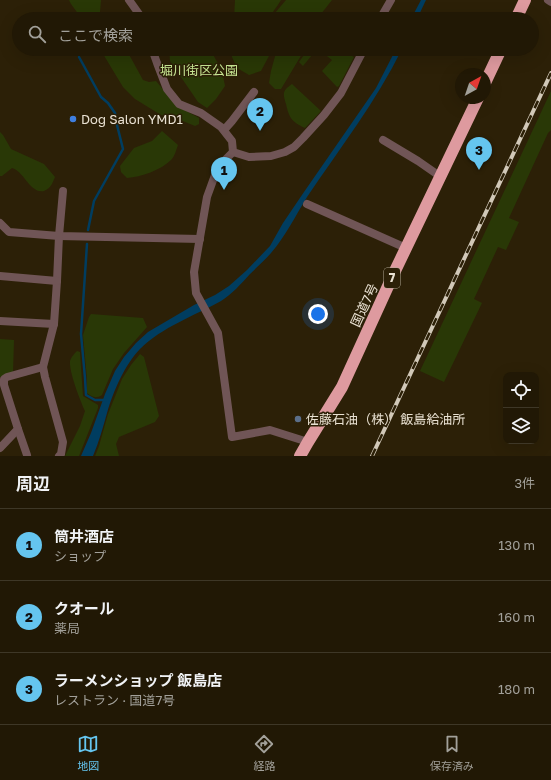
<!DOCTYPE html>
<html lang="ja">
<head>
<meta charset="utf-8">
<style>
  body { margin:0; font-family:"Golos Text","Noto Sans JP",sans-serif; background:#2d2513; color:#f1f3f6 }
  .controls { position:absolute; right:12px; bottom:12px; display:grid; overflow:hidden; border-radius:8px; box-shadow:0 4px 16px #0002 }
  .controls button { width:36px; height:36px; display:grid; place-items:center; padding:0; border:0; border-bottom:1px solid #3e3727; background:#211805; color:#f1f3f6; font:20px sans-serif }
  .compass { position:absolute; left:455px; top:68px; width:36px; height:36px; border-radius:50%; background:#211805; box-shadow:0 4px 16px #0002; rotate:40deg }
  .you { position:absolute; left:318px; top:314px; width:14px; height:14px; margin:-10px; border:3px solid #fff; border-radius:50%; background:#1a73e8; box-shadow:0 0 0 6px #1a73e833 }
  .badge { display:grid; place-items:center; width:26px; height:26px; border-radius:50%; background:#65c5ef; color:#111; font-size:13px; font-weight:700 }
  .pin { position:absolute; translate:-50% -33px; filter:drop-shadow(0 1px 2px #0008) }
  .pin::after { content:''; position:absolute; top:21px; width:14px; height:12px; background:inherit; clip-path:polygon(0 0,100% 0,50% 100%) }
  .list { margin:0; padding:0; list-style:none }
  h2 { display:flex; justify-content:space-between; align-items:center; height:52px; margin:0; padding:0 16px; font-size:17px }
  h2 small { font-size:13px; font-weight:400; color:#a2a09a }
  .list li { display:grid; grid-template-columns:26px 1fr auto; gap:12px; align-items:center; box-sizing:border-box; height:72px; padding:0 16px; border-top:1px solid #3e3727 }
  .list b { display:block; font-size:15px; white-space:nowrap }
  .list p { margin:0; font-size:13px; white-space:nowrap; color:#a2a09a }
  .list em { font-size:13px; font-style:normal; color:#a2a09a }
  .icon { flex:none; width:22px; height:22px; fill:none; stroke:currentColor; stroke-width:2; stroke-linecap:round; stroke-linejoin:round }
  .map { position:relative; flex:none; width:551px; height:456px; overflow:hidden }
  .search { position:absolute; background:#211805; box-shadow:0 4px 16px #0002; left:12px; right:12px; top:12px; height:44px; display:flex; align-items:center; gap:10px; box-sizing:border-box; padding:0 14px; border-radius:22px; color:#a2a09a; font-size:15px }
  .sheet { height:268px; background:#211805 }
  nav { display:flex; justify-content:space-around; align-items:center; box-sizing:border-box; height:56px; border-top:1px solid #3e3727; background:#211805; font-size:11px; color:#a2a09a }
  nav a { display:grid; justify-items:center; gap:2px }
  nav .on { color:#65c5ef }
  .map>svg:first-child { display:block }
  .green { fill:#293806 }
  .water { fill:#003d60 }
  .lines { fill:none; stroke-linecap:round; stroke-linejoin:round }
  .stream { stroke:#003d60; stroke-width:2.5 }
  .street { stroke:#705556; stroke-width:8 }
  .highway { stroke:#de9a9f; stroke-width:12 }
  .rail-casing { stroke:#d1c8b8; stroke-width:4 }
  .rail { stroke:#2c2007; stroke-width:2.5; stroke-dasharray:8; stroke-linecap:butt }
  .shop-dot { fill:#3f7fe0; stroke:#2c2007; stroke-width:1.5 }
  .service-dot { fill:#5c6f8a; stroke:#2c2007; stroke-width:1.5 }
  .labels { text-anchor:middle; stroke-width:3; stroke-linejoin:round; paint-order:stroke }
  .shield { fill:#2c2007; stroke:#b0a795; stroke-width:1 }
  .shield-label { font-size:12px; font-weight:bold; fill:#e9e1d2 }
  .park-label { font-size:13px; fill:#c8e794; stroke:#2c2007 }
  .poi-label { font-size:13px; fill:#e9e1d2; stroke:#2c2007; text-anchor:start }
  .street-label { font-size:13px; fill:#e9e1d2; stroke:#2c2007 }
</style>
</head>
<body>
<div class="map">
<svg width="551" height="456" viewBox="0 0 551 456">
  <rect width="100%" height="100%" fill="#2c2007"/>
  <!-- green -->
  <g class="green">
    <polygon points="69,0 101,0 100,12 106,19 82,19 71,4"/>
    <path d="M235,0H281C277,7 272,12 269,19H234Z"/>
    <polygon points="286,0 332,0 317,19 273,19 275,13"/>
    <polygon points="100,49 126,49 143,80 149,82 156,81 177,106 199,118 199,124 195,126 173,117 161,115 135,99 123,87"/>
    <polygon points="169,49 210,49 222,71 225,86 216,99 207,108 198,102 170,61"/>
    <polygon points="232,49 269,49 270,54 261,71 249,75 237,68 232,57"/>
    <polygon points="277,49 305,49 281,89 275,89 269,83 271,71"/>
    <polygon points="308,49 317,49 303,66 299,62"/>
    <polygon points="318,49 338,49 354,57 339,86 337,87 322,71 332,60"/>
    <path d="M292,84L321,111L305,128C292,122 289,118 286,104C283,93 282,91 292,84Z"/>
    <polygon points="551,91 551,130 548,133 509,218 519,222 506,250 498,247 474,299 482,303 444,382 420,371"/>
    <path d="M162,131L178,145C176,150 175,156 171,160C161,170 141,177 127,178L121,172L120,166L134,148L152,141Z"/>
    <path d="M0,132L3,135L11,149L44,164L55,177C52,184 51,188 44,191C30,194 24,171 12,168L2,176H0Z"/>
    <path d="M91,314L143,318L147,327L124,353L113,369L102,395C96,399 92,397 87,393V379L83,335L89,317Z"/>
    <polygon points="0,339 14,340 13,373 0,377"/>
    <path d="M77,351L80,352L83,396L98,405V408L79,456H65L80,426L85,411C80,400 69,372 70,361C71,357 74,354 77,351Z"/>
    <polygon points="140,354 144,357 159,416 155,422 119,437 116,444 119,456 95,456 99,446 108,414 122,379 131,365"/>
  </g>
  <!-- water -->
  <g class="water">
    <polygon points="421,0 426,0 417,19 411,19"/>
    <path d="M396,49H402C376,102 340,148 307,197C296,215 285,237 271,253C265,260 257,267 250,274C241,284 232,294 221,301C194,316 162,327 140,349C125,364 113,392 107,413C103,427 99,442 93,456H81L91,433L105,394L115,371L124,357L136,343L148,332L194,305L215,295L229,286L247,270L270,246L283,223L304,192L376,88Z"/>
  </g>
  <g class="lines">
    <!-- stream -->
    <g class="stream">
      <polyline points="79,57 101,97 108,103 115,113 116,121 123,149 94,201 88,230"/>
      <polyline points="87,244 81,334 85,378 86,395 95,400 106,400"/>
    </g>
    <!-- street -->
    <g class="street">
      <polyline points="129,0 139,14 141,19"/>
      <polyline points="548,0 551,2"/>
      <polyline points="380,19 391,0"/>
      <polyline points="152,49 157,63 167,89 179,104 201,113 221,127 232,141 233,152"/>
      <polyline points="224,130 232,121 254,92"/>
      <polyline points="383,140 418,161 441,177"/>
      <polyline points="233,152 222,163 215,175 207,197 194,272 196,293 218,333 232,437 270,430 308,442"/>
      <polyline points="233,152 249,157 271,156 285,152 294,147 303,138 324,115 341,93 364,49"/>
      <polyline points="63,191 59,236 200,239"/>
      <polyline points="307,204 406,248"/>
      <polyline points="0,223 9,232 59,236 57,281 54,324 43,367 45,377 63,442 61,454 59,456"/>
      <polyline points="0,276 57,281"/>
      <polyline points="0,321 54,324"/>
      <polyline points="18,429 27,455"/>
      <polyline points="0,448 18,429 4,385 4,379 7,377 43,367"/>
    </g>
    <!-- highway -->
    <g class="highway">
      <polyline points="516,19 525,0"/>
      <polyline points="485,83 501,49"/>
      <polyline points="300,456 308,442 342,387 394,273 478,98"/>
    </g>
    <defs>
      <polyline id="rail" points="372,456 551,73"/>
    </defs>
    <!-- rail casing -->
    <use href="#rail" class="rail-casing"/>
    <!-- rail -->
    <use href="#rail" class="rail"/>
  </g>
  <!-- markers -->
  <circle class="shop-dot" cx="73" cy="119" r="4"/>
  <circle class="service-dot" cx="298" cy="419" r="4"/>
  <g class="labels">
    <!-- shield labels -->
    <rect class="shield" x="384" y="268" width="16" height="20" rx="3"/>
    <g class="shield-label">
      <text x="392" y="282">7</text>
    </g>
    <!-- park labels -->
    <g class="park-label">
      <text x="199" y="75">堀川街区公園</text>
    </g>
    <!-- poi labels -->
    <g class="poi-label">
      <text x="81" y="124">Dog Salon YMD1</text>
      <text x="306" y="424">佐藤石油（株） 飯島給油所</text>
    </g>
    <!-- street labels -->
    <g class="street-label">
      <text transform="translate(364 305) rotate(-65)" y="5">国道7号</text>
    </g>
  </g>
</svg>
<div class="controls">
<button><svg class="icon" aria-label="locate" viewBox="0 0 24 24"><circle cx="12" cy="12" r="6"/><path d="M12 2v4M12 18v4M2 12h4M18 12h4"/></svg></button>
<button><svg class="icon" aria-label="layers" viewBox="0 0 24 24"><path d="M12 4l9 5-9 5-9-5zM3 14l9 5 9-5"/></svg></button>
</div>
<svg class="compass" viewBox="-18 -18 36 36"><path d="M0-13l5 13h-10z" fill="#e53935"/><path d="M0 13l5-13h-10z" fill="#a2a09a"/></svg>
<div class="you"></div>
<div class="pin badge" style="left:224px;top:190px">1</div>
<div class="pin badge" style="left:260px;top:131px">2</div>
<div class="pin badge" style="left:479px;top:170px">3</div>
<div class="search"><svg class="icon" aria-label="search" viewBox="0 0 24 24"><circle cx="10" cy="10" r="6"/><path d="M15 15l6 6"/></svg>ここで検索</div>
</div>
<section class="sheet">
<h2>周辺<small>3件</small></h2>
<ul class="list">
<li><span class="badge">1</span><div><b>筒井酒店</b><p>ショップ</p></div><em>130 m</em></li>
<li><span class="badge">2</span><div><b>クオール</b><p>薬局</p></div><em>160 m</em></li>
<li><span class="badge">3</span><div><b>ラーメンショップ 飯島店</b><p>レストラン · 国道7号</p></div><em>180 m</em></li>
</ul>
</section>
<nav>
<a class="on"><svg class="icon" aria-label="map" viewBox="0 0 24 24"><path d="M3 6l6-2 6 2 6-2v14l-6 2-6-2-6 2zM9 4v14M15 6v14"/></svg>地図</a>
<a><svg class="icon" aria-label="directions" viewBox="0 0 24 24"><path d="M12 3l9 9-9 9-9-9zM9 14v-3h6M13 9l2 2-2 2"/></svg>経路</a>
<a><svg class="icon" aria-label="saved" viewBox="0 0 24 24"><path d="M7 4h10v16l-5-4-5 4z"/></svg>保存済み</a>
</nav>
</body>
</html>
